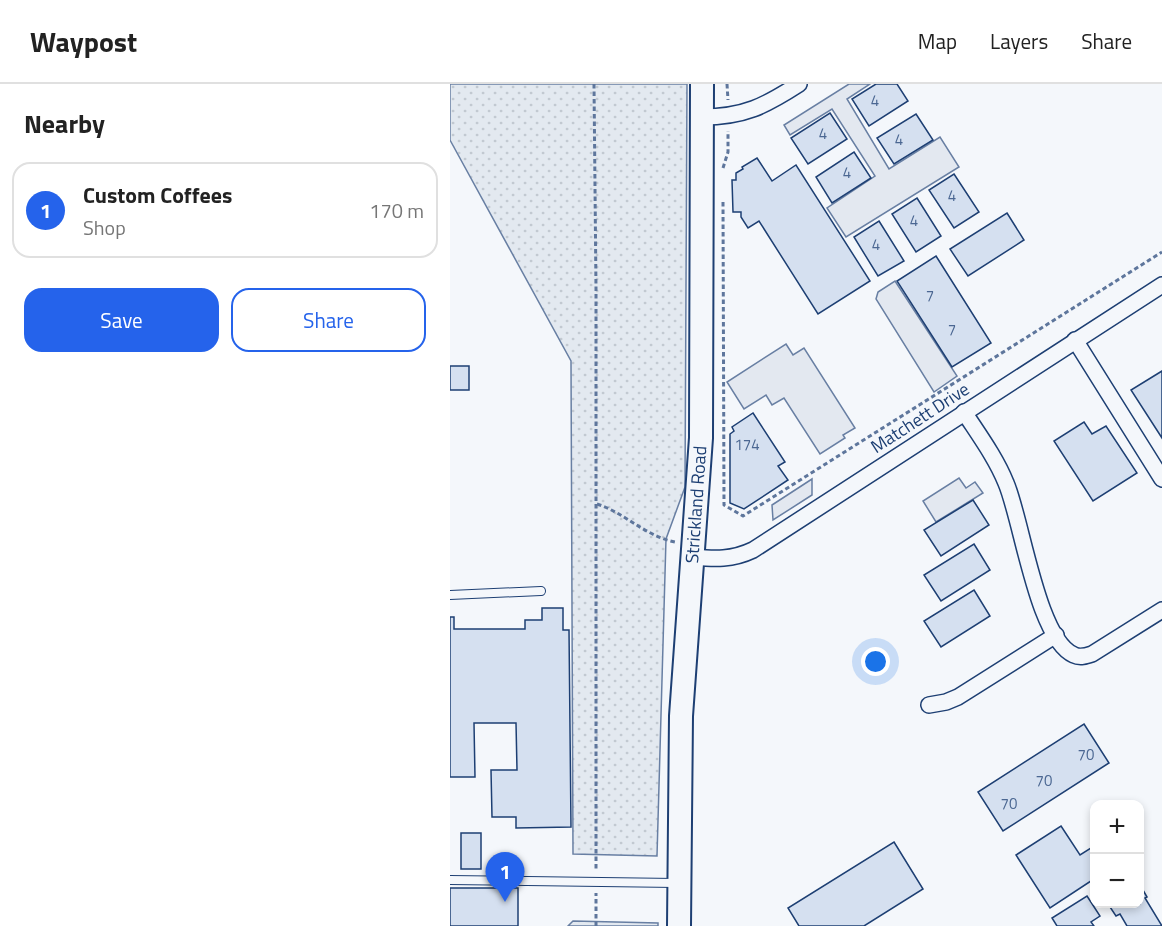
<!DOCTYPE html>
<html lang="en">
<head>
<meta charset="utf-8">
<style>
  body { margin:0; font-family:"Titillium Web",sans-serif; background:#f6f6f6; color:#222 }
  .controls { position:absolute; right:18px; bottom:18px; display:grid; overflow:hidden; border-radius:12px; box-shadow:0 3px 9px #0003 }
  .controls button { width:54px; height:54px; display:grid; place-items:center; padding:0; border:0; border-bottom:2px solid #e0e0e0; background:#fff; color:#222; font:30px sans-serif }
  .you { position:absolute; left:426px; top:578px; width:21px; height:21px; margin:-15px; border:4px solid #fff; border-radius:50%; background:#1a73e8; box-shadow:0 0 0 9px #1a73e833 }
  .badge { display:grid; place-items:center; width:39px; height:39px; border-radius:50%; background:#2563eb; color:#fff; font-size:20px; font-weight:700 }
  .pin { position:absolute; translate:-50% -50px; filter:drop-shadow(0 2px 3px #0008) }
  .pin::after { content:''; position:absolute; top:32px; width:21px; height:18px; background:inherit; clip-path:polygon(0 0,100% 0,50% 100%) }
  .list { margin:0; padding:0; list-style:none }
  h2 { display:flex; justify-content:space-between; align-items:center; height:78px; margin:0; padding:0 24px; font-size:26px }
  h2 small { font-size:20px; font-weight:400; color:#767676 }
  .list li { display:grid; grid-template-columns:39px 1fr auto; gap:18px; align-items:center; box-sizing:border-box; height:96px; margin:0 12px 12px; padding:0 12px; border:2px solid #e0e0e0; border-radius:18px }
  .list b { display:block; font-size:22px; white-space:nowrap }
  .list p { margin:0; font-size:20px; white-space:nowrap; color:#767676 }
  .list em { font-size:20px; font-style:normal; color:#767676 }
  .actions { display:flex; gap:12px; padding:18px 24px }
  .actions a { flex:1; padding:14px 0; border:2px solid #2563eb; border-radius:18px; text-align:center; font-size:21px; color:#2563eb }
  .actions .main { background:#2563eb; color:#fff }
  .map { position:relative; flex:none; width:712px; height:842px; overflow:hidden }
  header { display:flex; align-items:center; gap:36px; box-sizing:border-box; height:84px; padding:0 30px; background:#fff; border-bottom:2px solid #e0e0e0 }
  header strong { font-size:28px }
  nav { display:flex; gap:33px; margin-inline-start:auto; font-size:21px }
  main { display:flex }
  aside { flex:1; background:#fff }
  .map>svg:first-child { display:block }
  .grass { fill:url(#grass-dots); stroke:#687fa3; stroke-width:1.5 }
  .parking { fill:#e3e8f0; stroke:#687fa3; stroke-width:1.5 }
  .building { fill:#d5e0f0; stroke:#1d3f73; stroke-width:1.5 }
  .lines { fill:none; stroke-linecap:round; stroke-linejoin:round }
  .lane-casing { stroke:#1d3f73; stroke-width:10 }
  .street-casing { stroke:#1d3f73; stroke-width:18 }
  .secondary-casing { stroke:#1d3f73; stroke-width:26 }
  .path { stroke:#5e769c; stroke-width:3; stroke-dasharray:4.5 3; stroke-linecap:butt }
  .lane { stroke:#f4f7fb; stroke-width:8 }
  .street { stroke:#f4f7fb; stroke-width:15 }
  .secondary { stroke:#f4f7fb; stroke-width:22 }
  .labels { text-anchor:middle; stroke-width:4.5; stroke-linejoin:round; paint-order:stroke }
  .number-label { font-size:15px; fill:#4b6792 }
  .street-label { font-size:18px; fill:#1d3f73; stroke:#f4f7fb }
</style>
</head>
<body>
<header>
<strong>Waypost</strong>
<nav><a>Map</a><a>Layers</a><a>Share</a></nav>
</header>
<main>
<aside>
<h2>Nearby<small></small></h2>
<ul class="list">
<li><span class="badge">1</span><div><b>Custom Coffees</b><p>Shop</p></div><em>170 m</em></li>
</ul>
<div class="actions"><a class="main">Save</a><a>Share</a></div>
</aside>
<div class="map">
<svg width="712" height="842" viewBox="0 0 712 842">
  <defs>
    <pattern id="grass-dots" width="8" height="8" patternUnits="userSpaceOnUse" patternTransform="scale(1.5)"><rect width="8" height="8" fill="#e3e9f0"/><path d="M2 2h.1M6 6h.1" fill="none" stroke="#c2c9d1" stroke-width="1.8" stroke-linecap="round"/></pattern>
  </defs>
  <rect width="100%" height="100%" fill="#f4f7fb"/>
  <!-- grass -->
  <g class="grass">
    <polygon points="0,0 237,0 235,403 216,455 207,772 123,770 121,277 0,56"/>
    <polygon points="123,837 208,839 208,842 118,842"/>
  </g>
  <!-- parking -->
  <g class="parking">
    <polygon points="399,0 420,0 397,15 439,85 490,53 509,83 396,153 377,124 425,92 382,25 340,51 334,41"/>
    <polygon points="445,197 507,292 484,308 426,215 428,208"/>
    <polygon points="336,260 343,271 354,264 405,344 393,351 395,354 370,370 334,314 322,321 316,311 294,325 277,298"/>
    <polygon points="509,394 516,404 525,398 533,409 486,438 473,417"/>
    <polygon points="362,395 362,411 323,436 322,421"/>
  </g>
  <!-- building -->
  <g class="building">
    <polygon points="426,0 447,0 458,17 419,42 402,15"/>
    <polygon points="380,29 397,55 358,80 341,54"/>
    <polygon points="466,30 483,56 444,80 427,54"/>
    <polygon points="404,68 421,94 382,119 366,93"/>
    <polygon points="307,74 322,97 346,81 420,197 368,230 309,137 298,144 291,133 291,128 283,128 282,96 286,96 286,89 293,85 292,83"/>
    <polygon points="504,90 529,128 504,144 479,106"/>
    <polygon points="467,114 491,152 466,168 442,130"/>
    <polygon points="557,129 574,156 518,192 500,165"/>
    <polygon points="429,137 454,177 428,192 404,153"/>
    <polygon points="486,172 541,259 502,283 447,197"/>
    <rect x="0" y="282" width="19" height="24"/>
    <polygon points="712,287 712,354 681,306"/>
    <polygon points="303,329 335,378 328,382 338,396 294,425 280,419 280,350 284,347 282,343"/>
    <polygon points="634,338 642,350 656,342 687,389 643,417 604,357"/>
    <polygon points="523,416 539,441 491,472 474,446"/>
    <polygon points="524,460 540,486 491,517 474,491"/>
    <polygon points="524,506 540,532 491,563 474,537"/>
    <polygon points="92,524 113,524 113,546 119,546 121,743 66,744 66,733 42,733 41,686 67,686 66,639 24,639 25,693 0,693 0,533 4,533 4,545 75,545 75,536 92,536"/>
    <polygon points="634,640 659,679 553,747 528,708"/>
    <polygon points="611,742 630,771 644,762 644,795 600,824 566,771"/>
    <rect x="11" y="749" width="20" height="36"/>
    <polygon points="444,758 473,805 414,842 349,842 338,824"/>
    <polygon points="690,801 697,813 695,814 712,842 677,842 670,830 666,832 658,820 690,820"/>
    <rect x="0" y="804" width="68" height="38"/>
    <polygon points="637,812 650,832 641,838 644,842 607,842 602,834"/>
  </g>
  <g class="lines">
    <defs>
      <g id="lane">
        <polyline points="0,511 91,507"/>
        <polyline points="0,796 226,799"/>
      </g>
      <g id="street">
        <path d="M252,33C294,33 315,22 349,0"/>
        <polyline points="625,256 712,395"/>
        <path d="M514,328C529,351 546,374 556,399C572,436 587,555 624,571C630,574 636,572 642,570L712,526"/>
        <path d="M243,473C265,475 282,476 303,466L712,201"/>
        <polyline points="479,621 496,618 508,613 606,551"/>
      </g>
      <g id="secondary">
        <path id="s1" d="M229,842L231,632L251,354L252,0"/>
      </g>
    </defs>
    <!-- lane casing -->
    <use href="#lane" class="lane-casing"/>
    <!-- street casing -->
    <use href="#street" class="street-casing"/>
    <!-- secondary casing -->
    <use href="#secondary" class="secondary-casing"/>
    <!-- path -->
    <g class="path">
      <polyline points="144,0 146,205 146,787"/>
      <polyline points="277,0 278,16"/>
      <polyline points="273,84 278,68 278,47"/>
      <polyline points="273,118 274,421 293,432 712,168"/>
      <path d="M147,420C175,429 195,452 225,458"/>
      <polyline points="146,842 146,809"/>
    </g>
    <!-- lane -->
    <use href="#lane" class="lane"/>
    <!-- street -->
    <use href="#street" class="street"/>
    <!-- secondary -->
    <use href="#secondary" class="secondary"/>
  </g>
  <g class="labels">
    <!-- number labels -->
    <g class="number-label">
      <text x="425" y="22">4</text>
      <text x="373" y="55">4</text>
      <text x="449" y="61">4</text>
      <text x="397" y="94">4</text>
      <text x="502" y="117">4</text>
      <text x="464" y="142">4</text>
      <text x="426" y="166">4</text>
      <text x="480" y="217">7</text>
      <text x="502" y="251">7</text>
      <text x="297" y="366">174</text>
      <text x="636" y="676">70</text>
      <text x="594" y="702">70</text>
      <text x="559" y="725">70</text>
    </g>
    <!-- street labels -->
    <g class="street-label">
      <text transform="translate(470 334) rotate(-33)" y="6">Matchett Drive</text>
      <text dy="6" stroke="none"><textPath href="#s1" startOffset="422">Strickland Road</textPath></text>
    </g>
  </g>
</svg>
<div class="controls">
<button>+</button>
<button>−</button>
</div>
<div class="you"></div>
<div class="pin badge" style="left:55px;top:818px">1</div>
</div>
</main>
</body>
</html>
